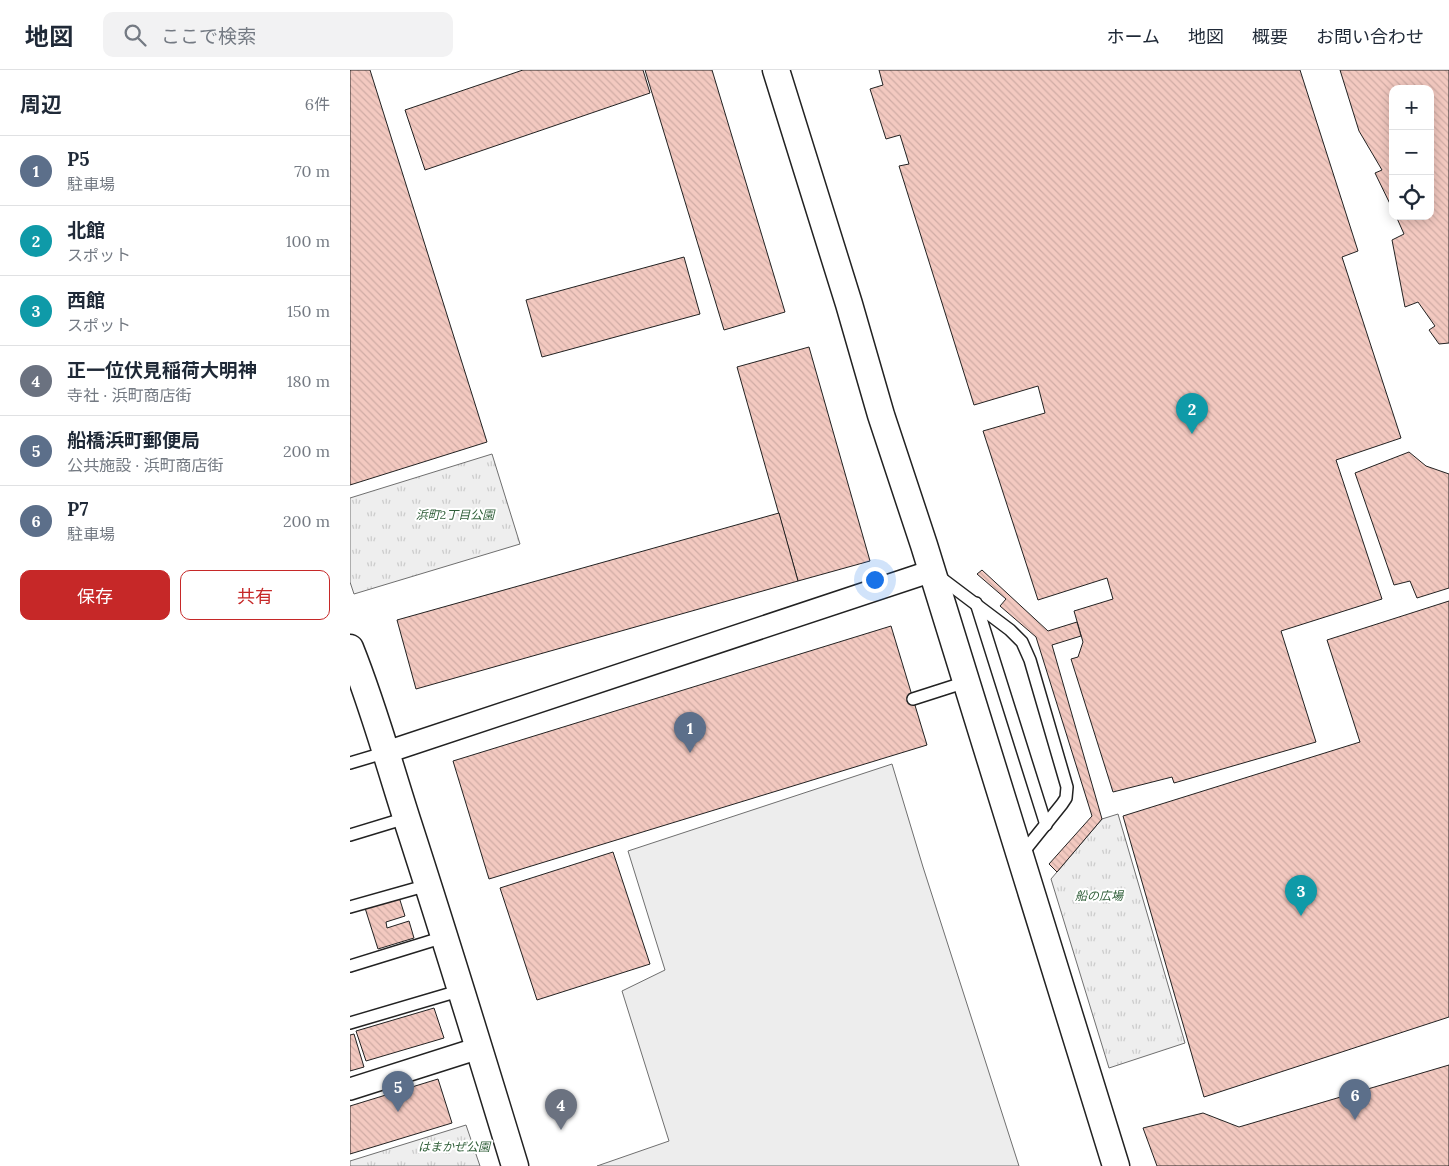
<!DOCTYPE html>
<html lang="ja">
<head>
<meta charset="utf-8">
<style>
  body { margin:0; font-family:Lora,"Noto Sans JP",serif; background:#f2f2f3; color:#1f2937 }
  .controls { position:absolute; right:15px; top:15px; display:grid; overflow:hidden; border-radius:10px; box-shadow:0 2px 12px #0003 }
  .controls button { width:45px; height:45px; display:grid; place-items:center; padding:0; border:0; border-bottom:1px solid #e0e1e3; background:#fff; color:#1f2937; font:25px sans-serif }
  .you { position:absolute; left:524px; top:509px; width:18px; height:18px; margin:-12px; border:4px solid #fff; border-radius:50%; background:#1a73e8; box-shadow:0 0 0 8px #1a73e833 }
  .badge { display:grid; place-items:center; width:32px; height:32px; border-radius:50%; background:#c62828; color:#fff; font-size:16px; font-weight:700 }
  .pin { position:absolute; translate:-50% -41px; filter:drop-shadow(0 1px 2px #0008) }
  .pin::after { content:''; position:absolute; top:26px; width:18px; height:15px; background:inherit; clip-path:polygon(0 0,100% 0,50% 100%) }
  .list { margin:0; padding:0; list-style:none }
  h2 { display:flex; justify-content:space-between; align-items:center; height:65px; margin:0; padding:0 20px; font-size:21px }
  h2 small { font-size:16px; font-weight:400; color:#747a83 }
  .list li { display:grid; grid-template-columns:32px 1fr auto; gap:15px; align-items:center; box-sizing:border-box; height:70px; padding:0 20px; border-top:1px solid #e0e1e3 }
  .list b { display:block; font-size:19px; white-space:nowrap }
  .list p { margin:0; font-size:16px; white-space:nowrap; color:#747a83 }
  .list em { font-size:16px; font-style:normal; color:#747a83 }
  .actions { display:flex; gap:10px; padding:15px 20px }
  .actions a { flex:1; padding:11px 0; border:1px solid #c62828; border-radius:10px; text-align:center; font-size:18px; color:#c62828 }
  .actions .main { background:#c62828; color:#fff }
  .icon { flex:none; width:28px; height:28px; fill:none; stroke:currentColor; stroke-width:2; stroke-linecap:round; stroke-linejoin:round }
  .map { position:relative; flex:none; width:1099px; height:1096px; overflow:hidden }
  header { display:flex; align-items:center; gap:30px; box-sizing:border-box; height:70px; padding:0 25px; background:#fff; border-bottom:1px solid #e0e1e3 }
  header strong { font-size:24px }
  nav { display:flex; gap:28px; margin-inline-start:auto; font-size:18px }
  .search { width:350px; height:45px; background:#f2f2f3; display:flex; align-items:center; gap:12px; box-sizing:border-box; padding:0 18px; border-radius:10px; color:#747a83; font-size:19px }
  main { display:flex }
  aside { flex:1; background:#fff }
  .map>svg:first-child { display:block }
  .park { fill:url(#park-tufts); stroke:#6f6f6f }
  .parking { fill:#ededed; stroke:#6f6f6f }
  .building { fill:url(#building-back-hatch); stroke:#222 }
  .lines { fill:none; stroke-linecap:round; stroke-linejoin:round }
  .service-casing { stroke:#222; stroke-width:14 }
  .minor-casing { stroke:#222; stroke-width:24 }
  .tertiary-casing { stroke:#222; stroke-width:29 }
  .service { stroke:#fff; stroke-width:11 }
  .minor { stroke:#fff; stroke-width:21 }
  .tertiary { stroke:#fff; stroke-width:26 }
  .labels { text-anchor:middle; stroke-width:4; stroke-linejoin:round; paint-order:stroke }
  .park-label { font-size:12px; font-style:italic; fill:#2f5e38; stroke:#fff }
</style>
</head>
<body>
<header>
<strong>地図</strong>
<div class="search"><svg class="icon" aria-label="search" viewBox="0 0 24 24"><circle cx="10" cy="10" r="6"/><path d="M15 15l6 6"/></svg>ここで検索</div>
<nav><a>ホーム</a><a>地図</a><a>概要</a><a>お問い合わせ</a></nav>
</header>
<main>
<aside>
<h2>周辺<small>6件</small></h2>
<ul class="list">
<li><span class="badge" style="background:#5c6f8a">1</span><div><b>P5</b><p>駐車場</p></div><em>70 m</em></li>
<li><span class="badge" style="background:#0f9aa8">2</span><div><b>北館</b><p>スポット</p></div><em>100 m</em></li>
<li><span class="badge" style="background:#0f9aa8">3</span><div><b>西館</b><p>スポット</p></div><em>150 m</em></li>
<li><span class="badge" style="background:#6b7280">4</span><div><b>正一位伏見稲荷大明神</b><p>寺社 · 浜町商店街</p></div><em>180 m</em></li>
<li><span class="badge" style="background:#5c6f8a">5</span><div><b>船橋浜町郵便局</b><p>公共施設 · 浜町商店街</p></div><em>200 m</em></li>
<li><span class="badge" style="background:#5c6f8a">6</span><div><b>P7</b><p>駐車場</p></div><em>200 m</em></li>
</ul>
<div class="actions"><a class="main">保存</a><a>共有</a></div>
</aside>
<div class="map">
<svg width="1099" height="1096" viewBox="0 0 1099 1096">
  <defs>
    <pattern id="park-tufts" width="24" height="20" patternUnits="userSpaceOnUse" patternTransform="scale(1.25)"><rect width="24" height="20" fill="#eee"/><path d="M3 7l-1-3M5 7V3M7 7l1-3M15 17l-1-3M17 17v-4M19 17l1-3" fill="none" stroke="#ccc"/></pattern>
    <pattern id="building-back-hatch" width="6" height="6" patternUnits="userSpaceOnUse" patternTransform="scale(1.25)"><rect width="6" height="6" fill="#f3c9c0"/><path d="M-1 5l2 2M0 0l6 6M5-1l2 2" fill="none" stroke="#d0aca5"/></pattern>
  </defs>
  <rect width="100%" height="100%" fill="#fff"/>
  <!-- park -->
  <g class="park">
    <polygon points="142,384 170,474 4,524 0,512 0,428"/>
    <polygon points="768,744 835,973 759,998 701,809 752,749"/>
    <polygon points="116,1055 130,1096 0,1096 0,1091"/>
  </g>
  <!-- parking -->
  <polygon class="parking" points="542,694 573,797 669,1096 247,1096 319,1071 272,921 315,900 278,781"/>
  <!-- building -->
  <g class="building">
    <polygon points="0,0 20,0 137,372 0,415"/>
    <polygon points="173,0 293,0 300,23 75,100 55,40"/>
    <polygon points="295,0 362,0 435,242 374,260"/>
    <polygon points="529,0 950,0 1008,181 992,187 1051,368 986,390 1032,529 931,561 966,672 824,713 822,707 763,722 721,589 728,587 733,572 724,541 763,529 757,508 688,530 633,361 695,343 688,316 624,335 549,96 559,94 550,65 536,69 520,19 533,15"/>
    <polygon points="990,0 1099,0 1099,273 1089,274 1079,260 1085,256 1068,232 1055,237 1042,170 1054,164 1046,146 1080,146 1080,19 1043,19 1043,140 1025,103 1032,100 1009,61"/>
    <polygon points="334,187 350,244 192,287 176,230"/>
    <polygon points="459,277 520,491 448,511 387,297"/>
    <polygon points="1059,382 1076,396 1099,404 1099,518 1067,528 1060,511 1044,515 1005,403"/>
    <polygon points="429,443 448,511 66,619 47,550"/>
    <polygon points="632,500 698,561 727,552 731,566 702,575 752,749 707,802 699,794 742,746 686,567 650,536 656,529 627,504"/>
    <polygon points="1099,531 1099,947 854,1027 773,746 1010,672 977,570"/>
    <polygon points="541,556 577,675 139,809 103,691"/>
    <polygon points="263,782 300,894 187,930 150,818"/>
    <polygon points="49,827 55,846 36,852 37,858 59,851 64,868 28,879 15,838"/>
    <polygon points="84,938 94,968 16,991 6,961"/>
    <polygon points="4,964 14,997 0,1001 0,965"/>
    <polygon points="1099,995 1099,1096 807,1096 793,1058 853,1043 889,1057"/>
    <polygon points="88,1009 102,1053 0,1084 0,1036"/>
  </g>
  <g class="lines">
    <defs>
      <g id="service">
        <polyline points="587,505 660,560 672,572 680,590 717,717 716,728 712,734 671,785"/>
        <polyline points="626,533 696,755"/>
        <polyline points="563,629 616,612"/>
        <polyline points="0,693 37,682"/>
        <polyline points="0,765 56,748"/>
        <polyline points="0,837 78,815"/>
        <polyline points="0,896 94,867"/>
        <polyline points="0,953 112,920"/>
      </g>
      <g id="minor">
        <polyline points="37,682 582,501"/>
        <polyline points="0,1019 129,978"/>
      </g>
      <g id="tertiary">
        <polyline points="426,0 499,234 531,345 574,475 766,1096"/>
        <path d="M0,578C23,635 39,694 58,753C95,867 130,981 165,1096"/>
      </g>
    </defs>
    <!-- service casing -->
    <use href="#service" class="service-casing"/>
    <!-- minor casing -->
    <use href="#minor" class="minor-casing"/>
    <!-- tertiary casing -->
    <use href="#tertiary" class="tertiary-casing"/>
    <!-- service -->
    <use href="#service" class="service"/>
    <!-- minor -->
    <use href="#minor" class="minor"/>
    <!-- tertiary -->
    <use href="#tertiary" class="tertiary"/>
  </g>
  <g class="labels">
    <!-- park labels -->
    <g class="park-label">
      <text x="105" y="449">浜町2丁目公園</text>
      <text x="749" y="830">船の広場</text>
      <text x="104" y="1081">はまかぜ公園</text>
    </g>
  </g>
</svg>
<div class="controls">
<button>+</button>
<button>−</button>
<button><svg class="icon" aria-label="locate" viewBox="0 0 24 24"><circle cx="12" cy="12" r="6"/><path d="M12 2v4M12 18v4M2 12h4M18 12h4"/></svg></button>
</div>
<div class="you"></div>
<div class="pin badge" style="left:340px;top:683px;background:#5c6f8a">1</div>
<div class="pin badge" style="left:842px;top:364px;background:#0f9aa8">2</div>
<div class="pin badge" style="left:951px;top:846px;background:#0f9aa8">3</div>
<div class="pin badge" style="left:211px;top:1060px;background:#6b7280">4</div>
<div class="pin badge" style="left:48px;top:1042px;background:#5c6f8a">5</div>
<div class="pin badge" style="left:1005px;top:1050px;background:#5c6f8a">6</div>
</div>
</main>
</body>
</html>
